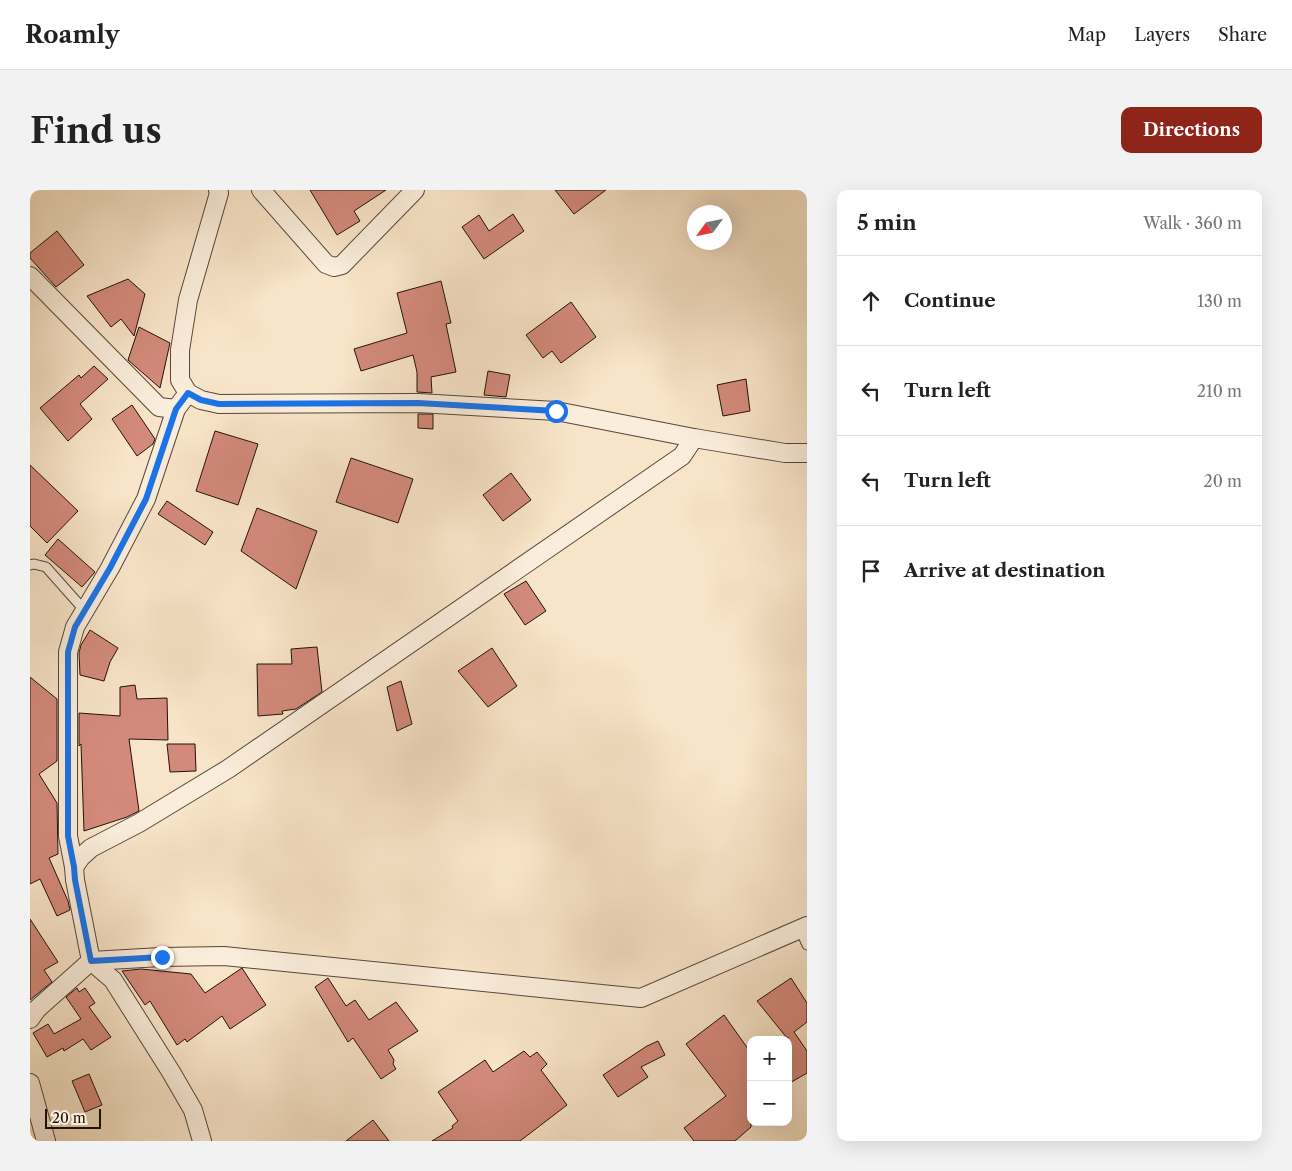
<!DOCTYPE html>
<html lang="en">
<head>
<meta charset="utf-8">
<style>
  body { margin:0; font-family:"Libre Caslon Text",serif; background:#f2f2f2; color:#222 }
  .controls { position:absolute; right:15px; bottom:15px; display:grid; overflow:hidden; border-radius:10px; box-shadow:0 5px 20px #0002 }
  .controls button { width:45px; height:45px; display:grid; place-items:center; padding:0; border:0; border-bottom:1px solid #e0e0e0; background:#fff; color:#222; font:25px sans-serif }
  .compass { position:absolute; left:657px; top:15px; width:45px; height:45px; border-radius:50%; background:#fff; box-shadow:0 5px 20px #0002; rotate:237deg }
  .scale { position:absolute; left:15px; bottom:12px; width:56px; box-sizing:border-box; padding-left:5px; border:2px solid #21120a; border-top:0; font-size:14px; line-height:18px; white-space:nowrap; color:#21120a; -webkit-text-stroke:4px #faeddb; paint-order:stroke }
  .stop { position:absolute; width:15px; height:15px; margin:-11px; border:4px solid #1a73e8; border-radius:50%; background:#fff }
  .stop.end { background:#1a73e8; border-color:#fff; box-shadow:0 1px 5px #0008 }
  .list { margin:0; padding:0; list-style:none }
  h2 { display:flex; justify-content:space-between; align-items:center; height:65px; margin:0; padding:0 20px; font-size:21px }
  h2 small { font-size:16px; font-weight:400; color:#767676 }
  .list li { display:grid; grid-template-columns:32px 1fr auto; gap:15px; align-items:center; box-sizing:border-box; height:90px; padding:0 20px; border-top:1px solid #e0e0e0 }
  .list b { display:block; font-size:19px; white-space:nowrap }
  .list em { font-size:16px; font-style:normal; color:#767676 }
  .icon { flex:none; width:28px; height:28px; fill:none; stroke:currentColor; stroke-width:2; stroke-linecap:round; stroke-linejoin:round }
  .map { position:relative; flex:none; width:777px; height:951px; overflow:hidden; border-radius:10px }
  header { display:flex; align-items:center; gap:30px; box-sizing:border-box; height:70px; padding:0 25px; background:#fff; border-bottom:1px solid #e0e0e0 }
  header strong { font-size:24px }
  nav { display:flex; gap:28px; margin-inline-start:auto; font-size:18px }
  .intro { display:flex; align-items:center; justify-content:space-between; box-sizing:border-box; height:120px; padding:0 30px }
  h1 { margin:0; font-size:35px }
  .button { padding:12px 22px; border-radius:10px; background:#8f2418; color:#fff; font-size:18px; font-weight:700 }
  main { display:flex; gap:30px; padding:0 30px }
  aside { flex:1; background:#fff; border-radius:10px; box-shadow:0 5px 20px #0002 }
  .map>svg:first-child { display:block }
  .building { fill:#d38a7b; stroke:#21120a }
  .lines { fill:none; stroke-linecap:round; stroke-linejoin:round }
  .lane-casing { stroke:#57463a; stroke-width:11 }
  .street-casing { stroke:#57463a; stroke-width:20 }
  .lane { stroke:#faeddb; stroke-width:9 }
  .street { stroke:#faeddb; stroke-width:18 }
  .route { stroke:#1a73e8; stroke-width:6 }
</style>
</head>
<body>
<header>
<strong>Roamly</strong>
<nav><a>Map</a><a>Layers</a><a>Share</a></nav>
</header>
<div class="intro"><h1>Find us</h1><a class="button">Directions</a></div>
<main>
<div class="map">
<svg width="777" height="951" viewBox="0 0 777 951">
  <rect width="100%" height="100%" fill="#f8e4c8"/>
  <filter id="stains"><feTurbulence type="fractalNoise" baseFrequency=".004" numOctaves="4"/><feColorMatrix values="0 0 0 0 .2 0 0 0 0 .09 0 0 0 0 .02 0 0 0 .5 -.17"/></filter>
  <radialGradient id="worn" r=".72"><stop offset=".6" stop-color="#630" stop-opacity="0"/><stop offset="1" stop-color="#630" stop-opacity=".3"/></radialGradient>
  <!-- building -->
  <g class="building">
    <polygon points="280,0 356,0 324,21 330,31 307,45"/>
    <polygon points="525,0 576,0 544,24"/>
    <polygon points="483,24 494,41 454,69 432,37 449,25 459,41"/>
    <polygon points="27,41 54,75 26,97 0,68 0,63"/>
    <polygon points="98,89 115,104 104,146 91,129 81,137 57,106"/>
    <polygon points="411,91 421,133 416,134 426,182 401,187 402,203 387,202 387,182 383,165 331,181 324,159 377,143 367,103"/>
    <polygon points="541,112 566,147 531,173 522,161 513,168 496,145"/>
    <polygon points="109,137 140,153 130,198 98,170"/>
    <polygon points="64,176 78,189 50,214 62,229 38,251 10,218 49,185 51,188"/>
    <polygon points="458,181 480,185 476,207 454,205"/>
    <polygon points="716,189 720,221 693,226 687,195"/>
    <polygon points="102,215 125,249 123,254 107,266 82,229"/>
    <polygon points="388,224 403,224 403,239 388,238"/>
    <polygon points="185,241 228,254 208,315 166,301"/>
    <polygon points="321,268 383,289 368,333 306,312"/>
    <polygon points="0,275 48,321 17,353 0,336"/>
    <polygon points="481,283 501,310 473,331 453,305"/>
    <polygon points="137,311 183,342 175,355 128,324"/>
    <polygon points="227,318 287,341 266,399 211,361"/>
    <polygon points="28,349 65,382 52,397 15,365"/>
    <polygon points="496,391 516,421 495,435 474,404"/>
    <polygon points="60,440 88,458 80,472 74,491 50,485 49,463 51,455"/>
    <polygon points="287,457 292,502 266,519 252,521 253,524 228,526 227,474 262,474 261,459"/>
    <polygon points="462,458 487,496 458,517 428,481"/>
    <polygon points="0,487 27,509 27,571 9,584 27,613 28,664 19,668 38,711 40,720 27,726 10,689 0,694"/>
    <polygon points="371,491 382,534 367,541 357,497"/>
    <polygon points="105,495 107,509 137,508 138,550 99,549 109,621 97,627 54,641 51,554 49,556 49,523 90,526 90,497"/>
    <polygon points="137,554 165,554 166,581 140,582"/>
    <polygon points="0,729 28,772 14,780 22,792 0,810"/>
    <polygon points="212,778 236,815 200,839 192,826 157,852 155,849 147,855 120,811 115,815 92,781 111,779 161,784 175,803"/>
    <polygon points="298,788 316,816 325,810 339,830 366,812 388,841 358,860 364,870 363,874 366,879 351,889 323,848 318,852 285,797"/>
    <polygon points="761,788 777,813 777,832 764,842 777,861 777,883 758,894 758,847 757,848 727,811"/>
    <polygon points="47,798 49,802 55,798 65,813 59,817 81,847 61,860 53,849 34,861 33,858 17,867 3,843 18,834 24,844 51,829 36,807"/>
    <polygon points="694,825 721,863 721,937 705,951 664,951 654,938 696,906 656,854"/>
    <polygon points="628,851 635,865 611,877 618,887 588,907 573,885 617,856"/>
    <polygon points="494,861 500,867 507,862 517,874 511,880 537,915 490,951 402,951 423,938 422,936 428,931 408,902 455,870 463,882"/>
    <polygon points="59,884 72,915 55,922 42,891"/>
    <polygon points="343,930 359,951 316,951"/>
  </g>
  <g class="lines">
    <defs>
      <g id="lane">
        <polyline points="0,375 4,374 16,377 55,421"/>
        <polyline points="770,739 777,755"/>
      </g>
      <g id="street">
        <polyline points="188,0 189,3 158,110 150,160 150,190 158,203 171,210 189,214 388,213 526,221 664,248 755,263 777,263"/>
        <polyline points="231,0 296,74 304,77 312,75 385,0"/>
        <polyline points="0,86 129,217 146,219"/>
        <polyline points="44,677 51,667 61,658 109,633 198,579 652,266 664,248"/>
        <polyline points="61,771 131,767 194,766 611,808 777,736"/>
        <polyline points="61,771 83,790 141,882 163,920 172,951"/>
        <polyline points="0,829 7,819 61,771 45,690 44,677 38,646 38,462 45,437 80,378 116,309 146,219 158,203"/>
        <polyline points="0,893 16,951"/>
      </g>
    </defs>
    <!-- lane casing -->
    <use href="#lane" class="lane-casing"/>
    <!-- street casing -->
    <use href="#street" class="street-casing"/>
    <!-- lane -->
    <use href="#lane" class="lane"/>
    <!-- street -->
    <use href="#street" class="street"/>
  </g>
  <g class="lines">
    <!-- route -->
    <polyline class="route" points="132,767 61,771 45,690 44,677 38,646 38,462 45,437 80,378 116,309 146,219 158,203 171,210 189,214 388,213 526,221"/>
  </g>
  <rect width="100%" height="100%" filter="url(#stains)"/>
  <rect width="100%" height="100%" fill="url(#worn)"/>
</svg>
<div class="controls">
<button>+</button>
<button>−</button>
</div>
<svg class="compass" viewBox="-18 -18 36 36"><path d="M0-13l5 13h-10z" fill="#e53935"/><path d="M0 13l5-13h-10z" fill="#767676"/></svg>
<div class="scale">20 m</div>
<div class="stop" style="left:526px;top:221px"></div>
<div class="stop end" style="left:132px;top:767px"></div>
</div>
<aside>
<h2>5 min<small>Walk · 360 m</small></h2>
<ul class="list">
<li><svg class="icon" aria-label="ahead" viewBox="0 0 24 24"><path d="M12 20V5M6 11l6-6 6 6"/></svg><div><b>Continue</b></div><em>130 m</em></li>
<li><svg class="icon" aria-label="left" viewBox="0 0 24 24"><path d="M17 20v-9H6M10 6l-5 5 5 5"/></svg><div><b>Turn left</b></div><em>210 m</em></li>
<li><svg class="icon" aria-label="left" viewBox="0 0 24 24"><path d="M17 20v-9H6M10 6l-5 5 5 5"/></svg><div><b>Turn left</b></div><em>20 m</em></li>
<li><svg class="icon" aria-label="arrive" viewBox="0 0 24 24"><path d="M6 21V4h12l-3 4 3 4H6"/></svg><div><b>Arrive at destination</b></div></li>
</ul>
</aside>
</main>
</body>
</html>
